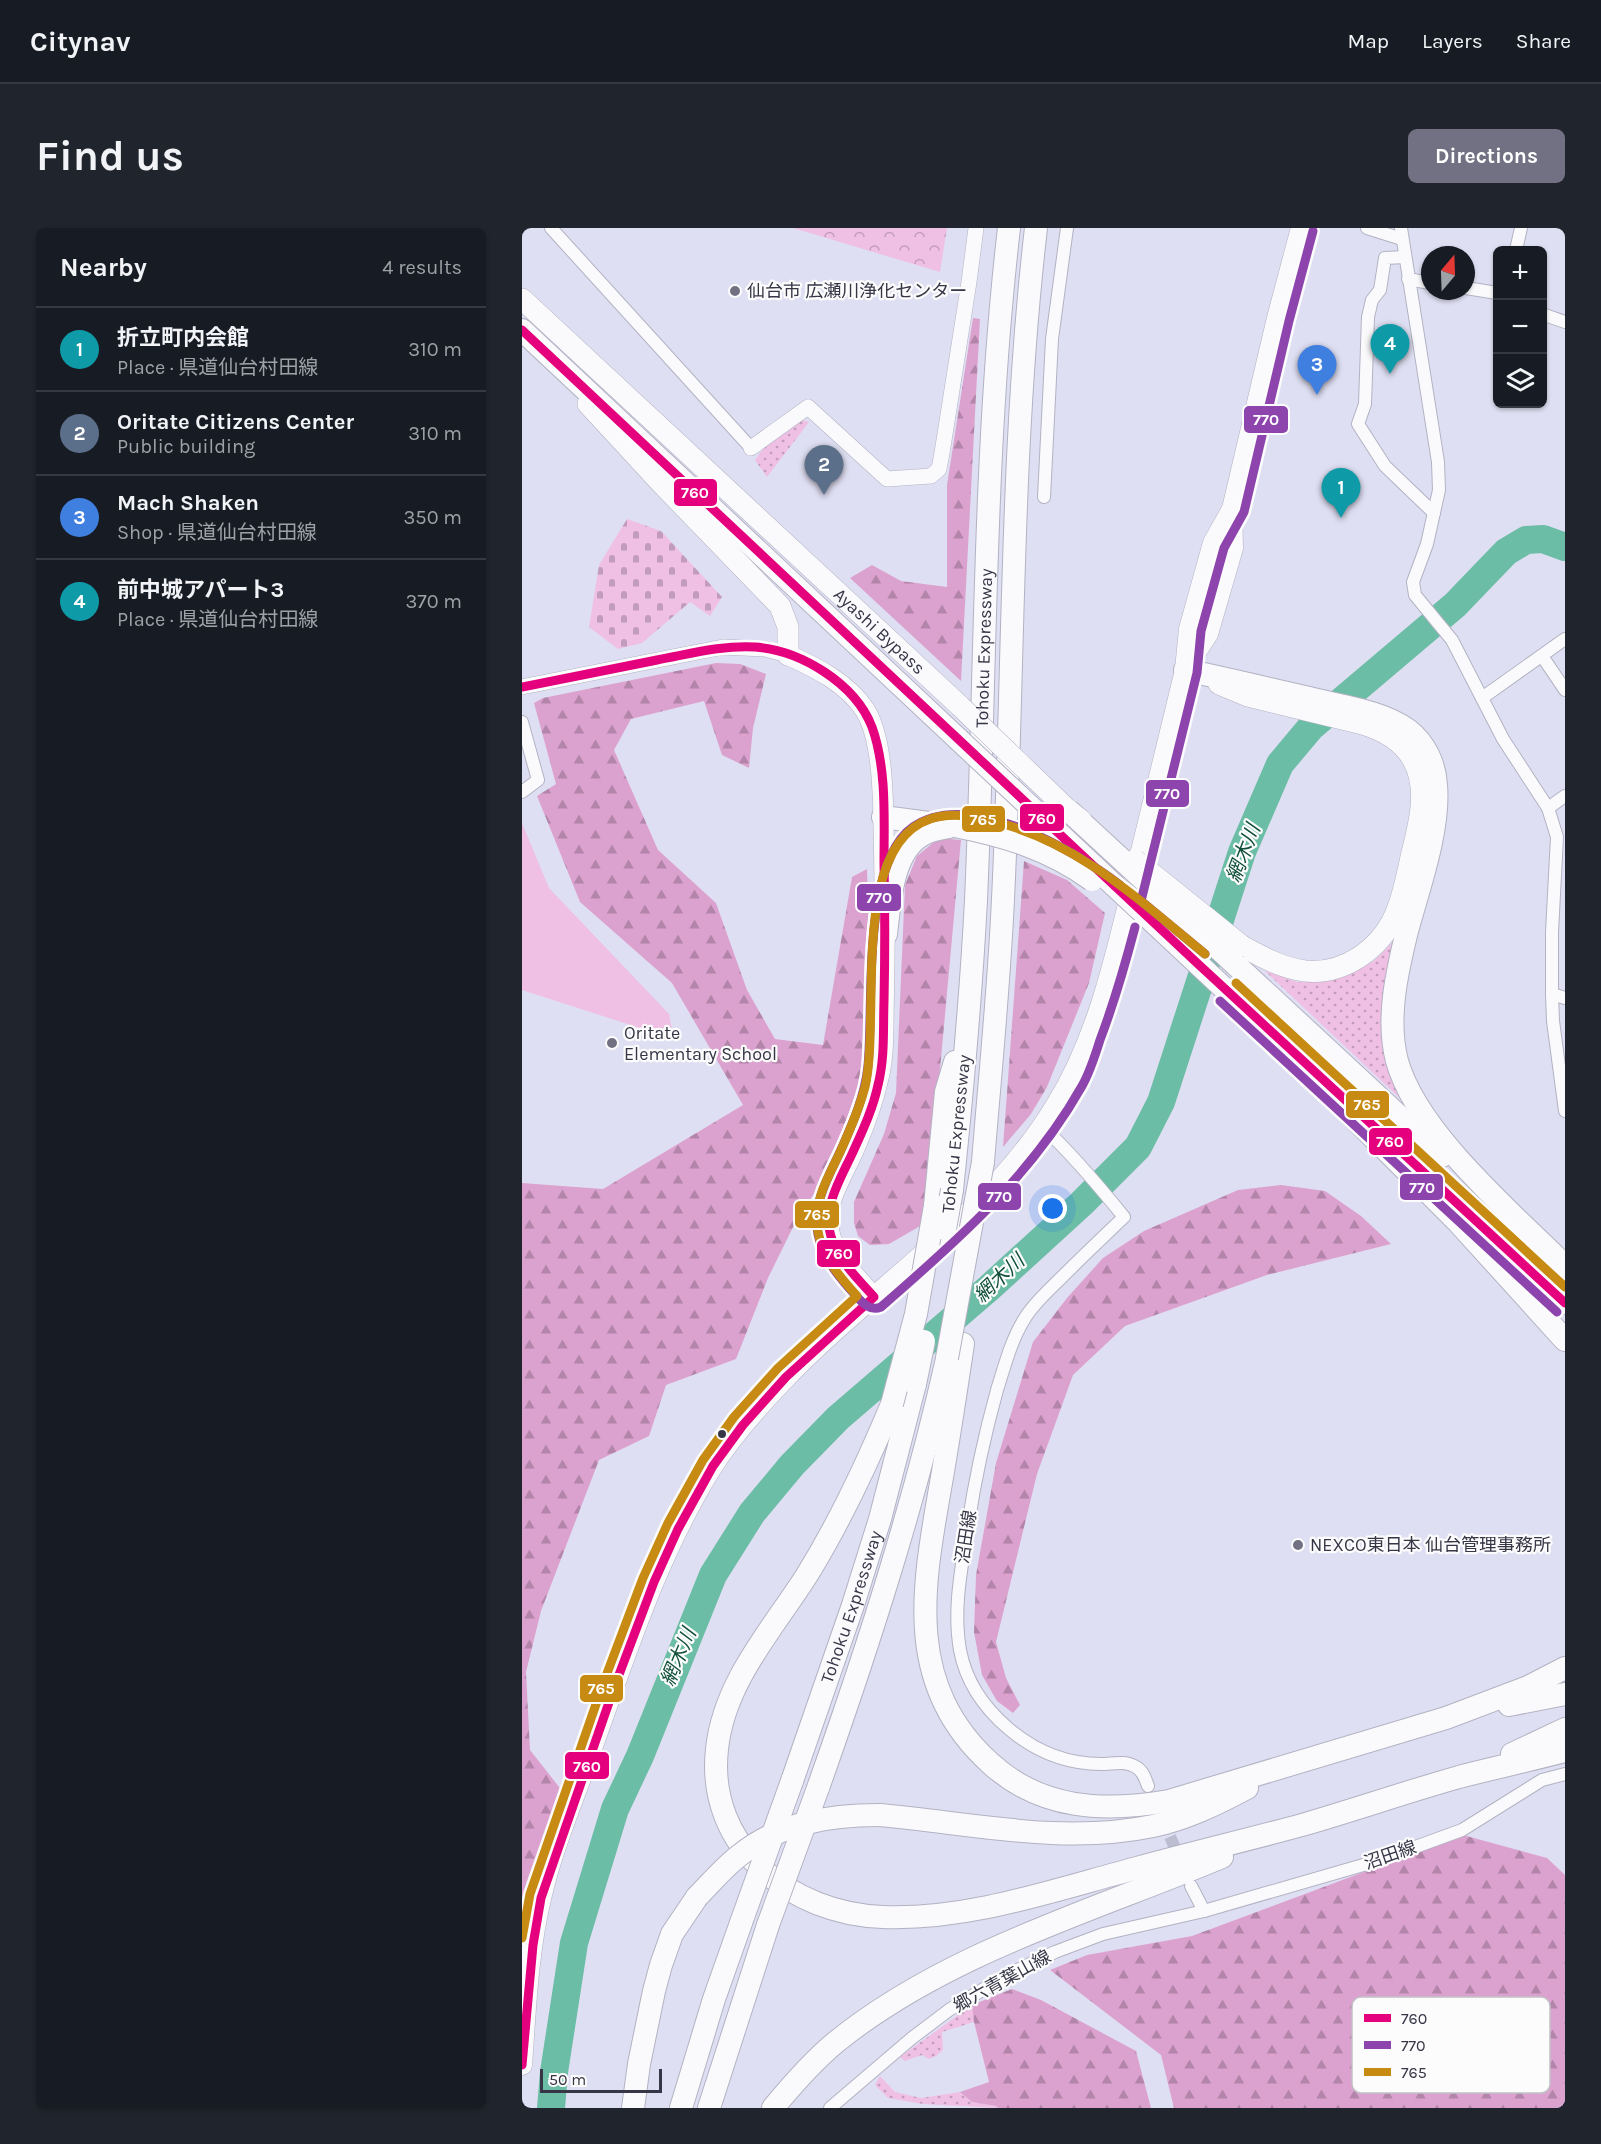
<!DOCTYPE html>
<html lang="en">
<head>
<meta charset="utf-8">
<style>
  body { margin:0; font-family:Karla,"Noto Sans JP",sans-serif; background:#20242c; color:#f1f3f6 }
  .controls { position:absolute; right:18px; top:18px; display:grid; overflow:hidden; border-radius:9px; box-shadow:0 2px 4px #0004 }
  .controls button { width:54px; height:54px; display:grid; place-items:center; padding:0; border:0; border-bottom:2px solid #363941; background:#171b24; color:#f1f3f6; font:30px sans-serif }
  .compass { position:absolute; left:899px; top:18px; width:54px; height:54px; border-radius:50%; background:#171b24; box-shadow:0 2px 4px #0004; rotate:19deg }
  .scale { position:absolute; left:18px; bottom:15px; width:122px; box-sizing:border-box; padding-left:6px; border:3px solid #363647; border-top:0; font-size:16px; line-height:21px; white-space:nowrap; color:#363647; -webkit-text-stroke:4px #fcfcfc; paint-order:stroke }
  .you { position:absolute; left:531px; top:981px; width:21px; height:21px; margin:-15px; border:4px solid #fff; border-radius:50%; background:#1a73e8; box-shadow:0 0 0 9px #1a73e833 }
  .badge { display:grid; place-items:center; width:39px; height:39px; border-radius:50%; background:#717183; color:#fff; font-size:20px; font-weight:700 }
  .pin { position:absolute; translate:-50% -50px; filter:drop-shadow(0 2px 3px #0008) }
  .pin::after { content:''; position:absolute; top:32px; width:21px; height:18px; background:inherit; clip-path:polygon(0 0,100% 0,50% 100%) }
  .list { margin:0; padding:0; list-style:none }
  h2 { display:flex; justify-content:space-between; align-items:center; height:78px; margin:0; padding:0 24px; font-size:26px }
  h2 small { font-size:20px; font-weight:400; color:#9ea1a6 }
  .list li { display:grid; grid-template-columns:39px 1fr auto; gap:18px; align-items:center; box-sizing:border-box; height:84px; padding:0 24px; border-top:2px solid #363941 }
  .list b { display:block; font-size:22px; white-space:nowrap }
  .list p { margin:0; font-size:20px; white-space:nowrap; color:#9ea1a6 }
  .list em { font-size:20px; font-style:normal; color:#9ea1a6 }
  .icon { flex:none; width:33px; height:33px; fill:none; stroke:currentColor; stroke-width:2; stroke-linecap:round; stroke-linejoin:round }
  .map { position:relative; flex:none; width:1043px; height:1880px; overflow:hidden; border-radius:9px }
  header { display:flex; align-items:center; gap:36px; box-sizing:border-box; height:84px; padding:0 30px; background:#171b24; border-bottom:2px solid #363941 }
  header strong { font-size:28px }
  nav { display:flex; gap:33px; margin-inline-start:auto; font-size:21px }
  .intro { display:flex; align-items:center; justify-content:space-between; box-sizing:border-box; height:144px; padding:0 36px }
  h1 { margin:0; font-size:42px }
  .button { padding:15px 27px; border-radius:9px; background:#717183; color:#fff; font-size:21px; font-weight:700 }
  main { display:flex; gap:36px; padding:0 36px }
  aside { flex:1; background:#171b24; border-radius:9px; box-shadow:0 2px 4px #0004 }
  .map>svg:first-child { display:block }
  .grass { fill:url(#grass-dots) }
  .forest { fill:url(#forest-firs) }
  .cemetery { fill:url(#cemetery-stones) }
  .park { fill:url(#park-crowns) }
  .garden { fill:#efbfe4 }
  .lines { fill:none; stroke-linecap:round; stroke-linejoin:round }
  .river { stroke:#6cbda5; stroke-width:28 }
  .minor-tunnel { stroke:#bdbdd1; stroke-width:12; stroke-dasharray:12 6; stroke-linecap:butt }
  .minor-casing { stroke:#b2b2c3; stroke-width:14 }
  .tertiary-casing { stroke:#b2b2c3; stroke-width:16 }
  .primary-casing { stroke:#b2b2c3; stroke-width:21 }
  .trunk-casing { stroke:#b2b2c3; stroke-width:22 }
  .motorway-casing { stroke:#b2b2c3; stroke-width:24 }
  .minor { stroke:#fafafd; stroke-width:12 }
  .tertiary { stroke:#fafafd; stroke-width:15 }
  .primary { stroke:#fafafd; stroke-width:20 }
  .trunk { stroke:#fafafd; stroke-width:21 }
  .motorway { stroke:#fafafd; stroke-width:22 }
  .trunk-bridge-casing { stroke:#b2b2c3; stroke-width:22; stroke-linecap:butt }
  .motorway-bridge-casing { stroke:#b2b2c3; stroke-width:24; stroke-linecap:butt }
  .trunk-bridge { stroke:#fafafd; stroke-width:21 }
  .motorway-bridge { stroke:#fafafd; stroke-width:22 }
  .bus-1-casing { stroke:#fcfcfc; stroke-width:14 }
  .bus-2-casing { stroke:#fcfcfc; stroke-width:14 }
  .bus-3-casing { stroke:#fcfcfc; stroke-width:14 }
  .bus-1 { stroke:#e5007d; stroke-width:9 }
  .bus-2 { stroke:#8e44ad; stroke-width:9 }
  .bus-3 { stroke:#c78a12; stroke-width:9 }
  .poi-dot { fill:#717183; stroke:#fcfcfc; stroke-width:2 }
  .bus-dot { fill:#363647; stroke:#fcfcfc; stroke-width:2 }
  .labels { text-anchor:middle; stroke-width:4.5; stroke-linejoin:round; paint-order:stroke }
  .poi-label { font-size:18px; fill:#363647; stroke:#fcfcfc; text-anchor:start }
  .street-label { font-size:18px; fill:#363647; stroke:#fcfcfc }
  .water-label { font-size:20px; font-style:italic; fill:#104f39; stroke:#fcfcfc }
  .key { fill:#fcfcfc; stroke:#c1c1c6; stroke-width:1.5 }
  .key-label { font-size:16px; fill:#363647 }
  .line-badge { stroke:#fcfcfc; stroke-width:2 }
  .badge-label { font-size:16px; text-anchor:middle; font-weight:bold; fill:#fff }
</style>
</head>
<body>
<header>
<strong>Citynav</strong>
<nav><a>Map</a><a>Layers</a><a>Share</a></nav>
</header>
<div class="intro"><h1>Find us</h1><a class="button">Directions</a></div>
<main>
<aside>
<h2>Nearby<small>4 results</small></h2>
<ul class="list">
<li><span class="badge" style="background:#0f9aa8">1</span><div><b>折立町内会館</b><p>Place · 県道仙台村田線</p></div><em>310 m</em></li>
<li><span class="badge" style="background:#5c6f8a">2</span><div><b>Oritate Citizens Center</b><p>Public building</p></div><em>310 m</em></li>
<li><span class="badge" style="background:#3f7fe0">3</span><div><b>Mach Shaken</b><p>Shop · 県道仙台村田線</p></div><em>350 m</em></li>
<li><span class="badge" style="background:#0f9aa8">4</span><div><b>前中城アパート3</b><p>Place · 県道仙台村田線</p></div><em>370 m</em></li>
</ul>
</aside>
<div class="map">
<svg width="1043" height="1880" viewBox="0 0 1043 1880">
  <defs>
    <pattern id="grass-dots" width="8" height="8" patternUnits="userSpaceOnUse" patternTransform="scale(1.5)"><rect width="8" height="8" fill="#efbfe4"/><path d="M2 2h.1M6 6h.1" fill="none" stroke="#c29cbb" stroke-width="1.8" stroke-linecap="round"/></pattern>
    <pattern id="forest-firs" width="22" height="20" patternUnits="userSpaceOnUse" patternTransform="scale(1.5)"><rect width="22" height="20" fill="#dca2cf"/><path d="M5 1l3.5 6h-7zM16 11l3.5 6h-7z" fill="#b385aa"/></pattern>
    <pattern id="cemetery-stones" width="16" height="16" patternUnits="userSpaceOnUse" patternTransform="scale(1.5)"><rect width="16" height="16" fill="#efbfe4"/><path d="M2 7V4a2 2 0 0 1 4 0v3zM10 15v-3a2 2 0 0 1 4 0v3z" fill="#c29cbb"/></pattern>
    <pattern id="park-crowns" width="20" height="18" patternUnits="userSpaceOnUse" patternTransform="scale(1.5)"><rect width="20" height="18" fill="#efbfe4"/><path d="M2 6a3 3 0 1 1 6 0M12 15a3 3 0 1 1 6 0" fill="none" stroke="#c29cbb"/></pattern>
  </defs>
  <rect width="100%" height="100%" fill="#dfdff3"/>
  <!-- grass -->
  <g class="grass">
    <polygon points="280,192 287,194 245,249 233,232 242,220"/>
    <polygon points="875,710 885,877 742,742 775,754 807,753 831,745 852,733"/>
    <polygon points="450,1777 452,1794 420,1804 421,1822 414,1828 407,1831 400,1827 383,1833 378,1829"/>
    <polygon points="358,1848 373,1864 399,1870 438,1864 450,1874 474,1878 476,1880 401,1876 366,1870 353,1857"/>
  </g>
  <!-- forest -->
  <g class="forest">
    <polygon points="451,90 458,91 439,453 328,350 350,337 379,353 425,359 425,257"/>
    <polygon points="194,435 218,436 244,446 231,500 227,540 200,527 182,473 109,491 92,522 136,622 194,675 225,762 253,811 301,817 330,649 345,641 347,707 342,823 338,853 305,947 276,989 246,1050 214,1131 144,1157 127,1208 77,1232 19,1383 4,1444 8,1522 41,1564 0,1685 0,955 81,961 221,877 150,755 58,674 15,568 34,556 12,475 21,470"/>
    <polygon points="417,610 439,612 412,907 400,997 367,1016 348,1017 336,1008 332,995 332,974 362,906 374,865 383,657 395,628"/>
    <polygon points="502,633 545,652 583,685 567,755 525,859 509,886 481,919"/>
    <polygon points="759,957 803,963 839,988 869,1016 745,1047 603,1098 551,1147 515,1246 474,1414 484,1450 498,1477 491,1485 475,1473 460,1447 452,1404 454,1347 474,1235 511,1114 545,1070 581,1030 622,1003 716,962"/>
    <polygon points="941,1607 1025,1630 1043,1647 1043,1880 652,1880 639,1827 528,1742 565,1727 670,1708"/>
    <polygon points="490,1761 519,1772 614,1823 629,1880 476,1880 474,1878 450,1874 438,1864 467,1854 452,1794 450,1777"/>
  </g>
  <!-- cemetery -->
  <polygon class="cemetery" points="105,291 139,303 200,369 188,388 168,374 120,415 96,421 67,399 77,337"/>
  <!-- park -->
  <polygon class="park" points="271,0 425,0 418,44"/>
  <!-- garden -->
  <polygon class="garden" points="0,595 27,660 147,786 152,811 0,762"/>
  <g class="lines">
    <!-- river -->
    <polyline class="river" points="29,1880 32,1844 52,1715 93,1581 118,1528 191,1347 230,1285 270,1237 316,1190 467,1060 559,976 616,919 639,874 720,624 758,536 789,499 933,377 984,324 1004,312 1021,311 1043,319"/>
    <!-- minor-tunnel -->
    <polyline class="minor-tunnel" points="641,1592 659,1634"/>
    <defs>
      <g id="minor">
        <polyline points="29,0 229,220"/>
        <polyline points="845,0 880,11"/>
        <polyline points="879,0 916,234 917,262 905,316 891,354 893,367 930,412 981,511 1026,580 1035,609 1030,704 1030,766 1031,793 1043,883"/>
        <polyline points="994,22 999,0"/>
        <polyline points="883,29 863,30 858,62 850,72 846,89 843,176 836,196 863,238 912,285"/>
        <polyline points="886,51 908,55"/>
        <polyline points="944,60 975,65"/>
        <polyline points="1020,86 1043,94"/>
        <polyline points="522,269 530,111 545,0"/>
        <polyline points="1020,428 1043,462"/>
        <polyline points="960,470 1043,411"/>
        <polyline points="0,494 16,552 0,564"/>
        <polyline points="1026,580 1043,568"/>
        <polyline points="1030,766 1043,770"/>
        <path d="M521,899C551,927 576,957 602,989C581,1009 560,1029 540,1049C527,1062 512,1075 503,1090C489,1112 483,1137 475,1162C462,1209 452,1256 445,1304C439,1343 431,1382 438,1422C444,1454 462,1480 487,1501C513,1523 545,1536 579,1536C591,1536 602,1532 614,1539C621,1543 623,1550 626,1558"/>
        <polyline points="669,1658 682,1683"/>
        <polyline points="308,1880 390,1810 427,1782 485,1747 533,1724 581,1706 682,1683 855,1633 940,1602 1020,1552 1043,1546"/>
      </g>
      <g id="tertiary">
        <polyline points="229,220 286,179 365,251 409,248 417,241 420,225 447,54 454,0"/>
        <polyline points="0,459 201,419 243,421 266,427"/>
      </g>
      <g id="primary">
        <path d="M266,427C295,440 325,455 343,482C363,514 361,583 362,621C363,669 363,718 362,766C361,791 363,828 356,852C351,874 343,896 334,917C324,943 301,973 307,1002C311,1028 335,1050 352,1069"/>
        <polyline points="665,438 686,406 711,320 710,281 755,90 779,0"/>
        <path d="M0,1837C4,1782 6,1725 19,1671C31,1617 55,1564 73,1512C106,1420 137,1325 189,1241C209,1209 234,1181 260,1154C349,1060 465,991 534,877C576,809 593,729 612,652C629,582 646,512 663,442L667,401L691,315L710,281"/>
      </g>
      <g id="trunk">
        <path id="s1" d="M0,71L438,478"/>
        <polyline points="66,176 137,253 258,378 266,399 266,427"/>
        <path d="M697,456L726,468L837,495C858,501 880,511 891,532C907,561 897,596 890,625C885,646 882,667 873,687C858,721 822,747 783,743C760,740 740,729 720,718"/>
      </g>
      <g id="motorway">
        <polyline points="0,102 436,511"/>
        <path d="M663,442C706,451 748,461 791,471C823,479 859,483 886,502C903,515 913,536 914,557C918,601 897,659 885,703C875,744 864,791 875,833C895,905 990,985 1043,1038"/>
        <polyline points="361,589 422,597"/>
        <path d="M364,706C368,675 369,625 400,607C410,601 422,600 433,598"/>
        <polyline points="714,737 920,928"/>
        <polyline points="706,764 936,994 1043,1112"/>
        <path d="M461,934C468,847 477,759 481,671C492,448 488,223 514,0"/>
        <path id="s2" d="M430,962C440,866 449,769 454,672C464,448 461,223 487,0"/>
        <polyline points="413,978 424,864 433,834"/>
        <polyline points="951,991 1043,1075"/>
        <path d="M441,1116C434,1163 427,1209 419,1255C401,1358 381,1456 468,1535C519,1582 582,1584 647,1573L924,1490L1006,1459L1043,1440"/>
        <path d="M370,1176C345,1236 319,1292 285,1347C250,1402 202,1454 195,1521C184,1619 269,1686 361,1689C447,1692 532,1662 615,1640C670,1625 725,1612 780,1597C832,1582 884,1564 937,1549C972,1540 1008,1532 1043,1523"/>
        <polyline points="987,1477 1043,1466"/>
        <polyline points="990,1526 1043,1501"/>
        <path id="s3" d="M270,1553L331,1377L358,1291L393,1156"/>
        <path d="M296,1560C346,1419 392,1277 425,1131"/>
        <path d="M357,1587C449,1595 540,1617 631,1598C664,1591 695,1576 725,1560"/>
        <polyline points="111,1880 117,1836 132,1763 139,1737 150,1706 175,1669"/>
        <polyline points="159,1880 192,1771 220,1692"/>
        <polyline points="187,1880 246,1697"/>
        <path d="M251,1880C270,1857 291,1833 314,1814C424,1725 571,1683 700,1629"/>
      </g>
    </defs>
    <!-- minor casing -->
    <use href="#minor" class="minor-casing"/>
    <!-- tertiary casing -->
    <use href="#tertiary" class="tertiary-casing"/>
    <!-- primary casing -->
    <use href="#primary" class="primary-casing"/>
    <!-- trunk casing -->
    <use href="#trunk" class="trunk-casing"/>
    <!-- motorway casing -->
    <use href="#motorway" class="motorway-casing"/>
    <!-- minor -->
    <use href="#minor" class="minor"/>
    <!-- tertiary -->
    <use href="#tertiary" class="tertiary"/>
    <!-- primary -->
    <use href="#primary" class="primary"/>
    <!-- trunk -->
    <use href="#trunk" class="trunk"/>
    <!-- motorway -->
    <use href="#motorway" class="motorway"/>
    <defs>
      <g id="trunk-bridge">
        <polyline points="438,478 546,582 559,592"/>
        <polyline points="613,632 720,718"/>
      </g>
      <g id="motorway-bridge">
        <polyline points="436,511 706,764"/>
        <polyline points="546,582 714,737"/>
        <path d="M433,598C483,608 528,621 570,652"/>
        <polyline points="423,1001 430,962"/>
        <polyline points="425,1130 461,934"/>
        <polyline points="393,1156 402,1113"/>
        <polyline points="370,1176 394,1086 413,978"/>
        <path d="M175,1669C189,1655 202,1639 218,1627C258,1595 307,1587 357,1587"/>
        <polyline points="220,1692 270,1553"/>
        <polyline points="246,1697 296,1560"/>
      </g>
    </defs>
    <!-- trunk-bridge casing -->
    <use href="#trunk-bridge" class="trunk-bridge-casing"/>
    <!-- motorway-bridge casing -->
    <use href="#motorway-bridge" class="motorway-bridge-casing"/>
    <!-- trunk-bridge -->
    <use href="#trunk-bridge" class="trunk-bridge"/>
    <!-- motorway-bridge -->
    <use href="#motorway-bridge" class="motorway-bridge"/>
    <defs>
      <g id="bus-1">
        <polyline points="0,102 675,735 1043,1075"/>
        <path d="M0,459C45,450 90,441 135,432C168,426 200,417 233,419C278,422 333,455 350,499C365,541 362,591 362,635C363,682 363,727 362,773C361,801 363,830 356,857C351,881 340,904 330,926C317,954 298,983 311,1014C319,1035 337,1052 352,1069L264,1149L221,1197L191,1238L156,1301L132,1354L92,1460L19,1670L11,1717L0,1837"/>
      </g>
      <g id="bus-2">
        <path d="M598,657C552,622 447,560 391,599C339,635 352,779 346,838C343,868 330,897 318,924C306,949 290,977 296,1006C300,1027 313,1044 327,1060C336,1069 345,1085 359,1079C435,1013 510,947 560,858C568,844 573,828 578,812C592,775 603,737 613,699"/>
        <polyline points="683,726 619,673 675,445 679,403 702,320 722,284 767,93 791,3"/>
        <polyline points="698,773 1035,1084"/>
      </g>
      <g id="bus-3">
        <polyline points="714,755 1043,1059"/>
        <path d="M0,1710L8,1666L81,1456L121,1350L146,1295L181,1232L212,1189L256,1140L335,1068C315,1046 294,1022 295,990C295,966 309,944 319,922C328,902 337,881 343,859C359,791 327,618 408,591C428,584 450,588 470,593C555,613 617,672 683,726"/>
      </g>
    </defs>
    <!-- bus-1 casing -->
    <use href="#bus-1" class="bus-1-casing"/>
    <!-- bus-2 casing -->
    <use href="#bus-2" class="bus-2-casing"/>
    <!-- bus-3 casing -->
    <use href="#bus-3" class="bus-3-casing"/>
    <!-- bus-1 -->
    <use href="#bus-1" class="bus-1"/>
    <!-- bus-2 -->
    <use href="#bus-2" class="bus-2"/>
    <!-- bus-3 -->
    <use href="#bus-3" class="bus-3"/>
  </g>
  <!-- markers -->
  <g class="poi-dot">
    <circle cx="213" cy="63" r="6"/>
    <circle cx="90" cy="815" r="6"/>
    <circle cx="776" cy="1317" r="6"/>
  </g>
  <circle class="bus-dot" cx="200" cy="1206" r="5"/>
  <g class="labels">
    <!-- poi labels -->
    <g class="poi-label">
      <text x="225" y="69">仙台市 広瀬川浄化センター</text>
      <text x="102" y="811">Oritate<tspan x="102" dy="21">Elementary School</tspan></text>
      <text x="788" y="1323">NEXCO東日本 仙台管理事務所</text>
    </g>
    <!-- street labels -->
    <g class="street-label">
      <text dy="6" stroke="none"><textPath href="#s1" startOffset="488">Ayashi Bypass</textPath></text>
      <text dy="6" stroke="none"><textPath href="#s2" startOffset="543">Tohoku Expressway</textPath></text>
      <text transform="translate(434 906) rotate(-84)" y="6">Tohoku Expressway</text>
      <text transform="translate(444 1309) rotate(-81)" y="6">沼田線</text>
      <text dy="6" stroke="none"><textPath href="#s3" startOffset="184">Tohoku Expressway</textPath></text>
      <text transform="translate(868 1627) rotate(-19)" y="6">沼田線</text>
      <text transform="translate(480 1753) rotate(-29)" y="6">郷六青葉山線</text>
    </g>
    <!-- water labels -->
    <g class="water-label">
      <text transform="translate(721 625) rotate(-69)" y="7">網木川</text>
      <text transform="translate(477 1050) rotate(-43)" y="7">網木川</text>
      <text transform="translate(156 1429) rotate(-67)" y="7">網木川</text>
    </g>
  </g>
  <!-- legend -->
  <rect x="830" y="1769" width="198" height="96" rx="9" class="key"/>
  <rect x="842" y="1786" width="27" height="8" fill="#e5007d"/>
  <rect x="842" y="1813" width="27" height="8" fill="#8e44ad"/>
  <rect x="842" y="1840" width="27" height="8" fill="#c78a12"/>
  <g class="key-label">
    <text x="879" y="1796">760</text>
    <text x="879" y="1823">770</text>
    <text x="879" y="1850">765</text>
  </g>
  <g class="line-badge">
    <rect x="721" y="177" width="46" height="29" rx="6" fill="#8e44ad"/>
    <rect x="151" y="250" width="45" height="29" rx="6" fill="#e5007d"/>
    <rect x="623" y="551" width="45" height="29" rx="6" fill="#8e44ad"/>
    <rect x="497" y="575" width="46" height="29" rx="6" fill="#e5007d"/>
    <rect x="439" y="577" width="45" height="28" rx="6" fill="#c78a12"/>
    <rect x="334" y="655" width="46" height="29" rx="6" fill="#8e44ad"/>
    <rect x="823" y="862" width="45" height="29" rx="6" fill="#c78a12"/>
    <rect x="846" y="899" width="45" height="29" rx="6" fill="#e5007d"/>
    <rect x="877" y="945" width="45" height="28" rx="6" fill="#8e44ad"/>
    <rect x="455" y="954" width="45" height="29" rx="6" fill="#8e44ad"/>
    <rect x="272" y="972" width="46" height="29" rx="6" fill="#c78a12"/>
    <rect x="294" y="1011" width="45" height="29" rx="6" fill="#e5007d"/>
    <rect x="57" y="1446" width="45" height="29" rx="6" fill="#c78a12"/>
    <rect x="42" y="1523" width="46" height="29" rx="6" fill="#e5007d"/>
  </g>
  <g class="badge-label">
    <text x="744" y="197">770</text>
    <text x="173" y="270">760</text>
    <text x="645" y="571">770</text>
    <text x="520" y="596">760</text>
    <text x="461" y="597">765</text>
    <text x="357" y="675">770</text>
    <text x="845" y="882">765</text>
    <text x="868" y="919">760</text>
    <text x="900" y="965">770</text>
    <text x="477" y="974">770</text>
    <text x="295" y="992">765</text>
    <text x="317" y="1031">760</text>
    <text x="79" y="1466">765</text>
    <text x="65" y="1544">760</text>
  </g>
</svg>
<div class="controls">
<button>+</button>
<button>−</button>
<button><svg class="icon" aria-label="layers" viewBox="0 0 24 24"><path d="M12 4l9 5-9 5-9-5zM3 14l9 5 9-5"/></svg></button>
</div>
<svg class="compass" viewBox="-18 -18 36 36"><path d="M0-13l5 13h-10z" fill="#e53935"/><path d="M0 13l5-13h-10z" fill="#9ea1a6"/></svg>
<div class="scale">50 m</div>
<div class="you"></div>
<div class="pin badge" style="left:819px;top:290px;background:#0f9aa8">1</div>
<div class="pin badge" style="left:302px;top:267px;background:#5c6f8a">2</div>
<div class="pin badge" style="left:795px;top:167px;background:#3f7fe0">3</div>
<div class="pin badge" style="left:868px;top:146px;background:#0f9aa8">4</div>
</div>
</main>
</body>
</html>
